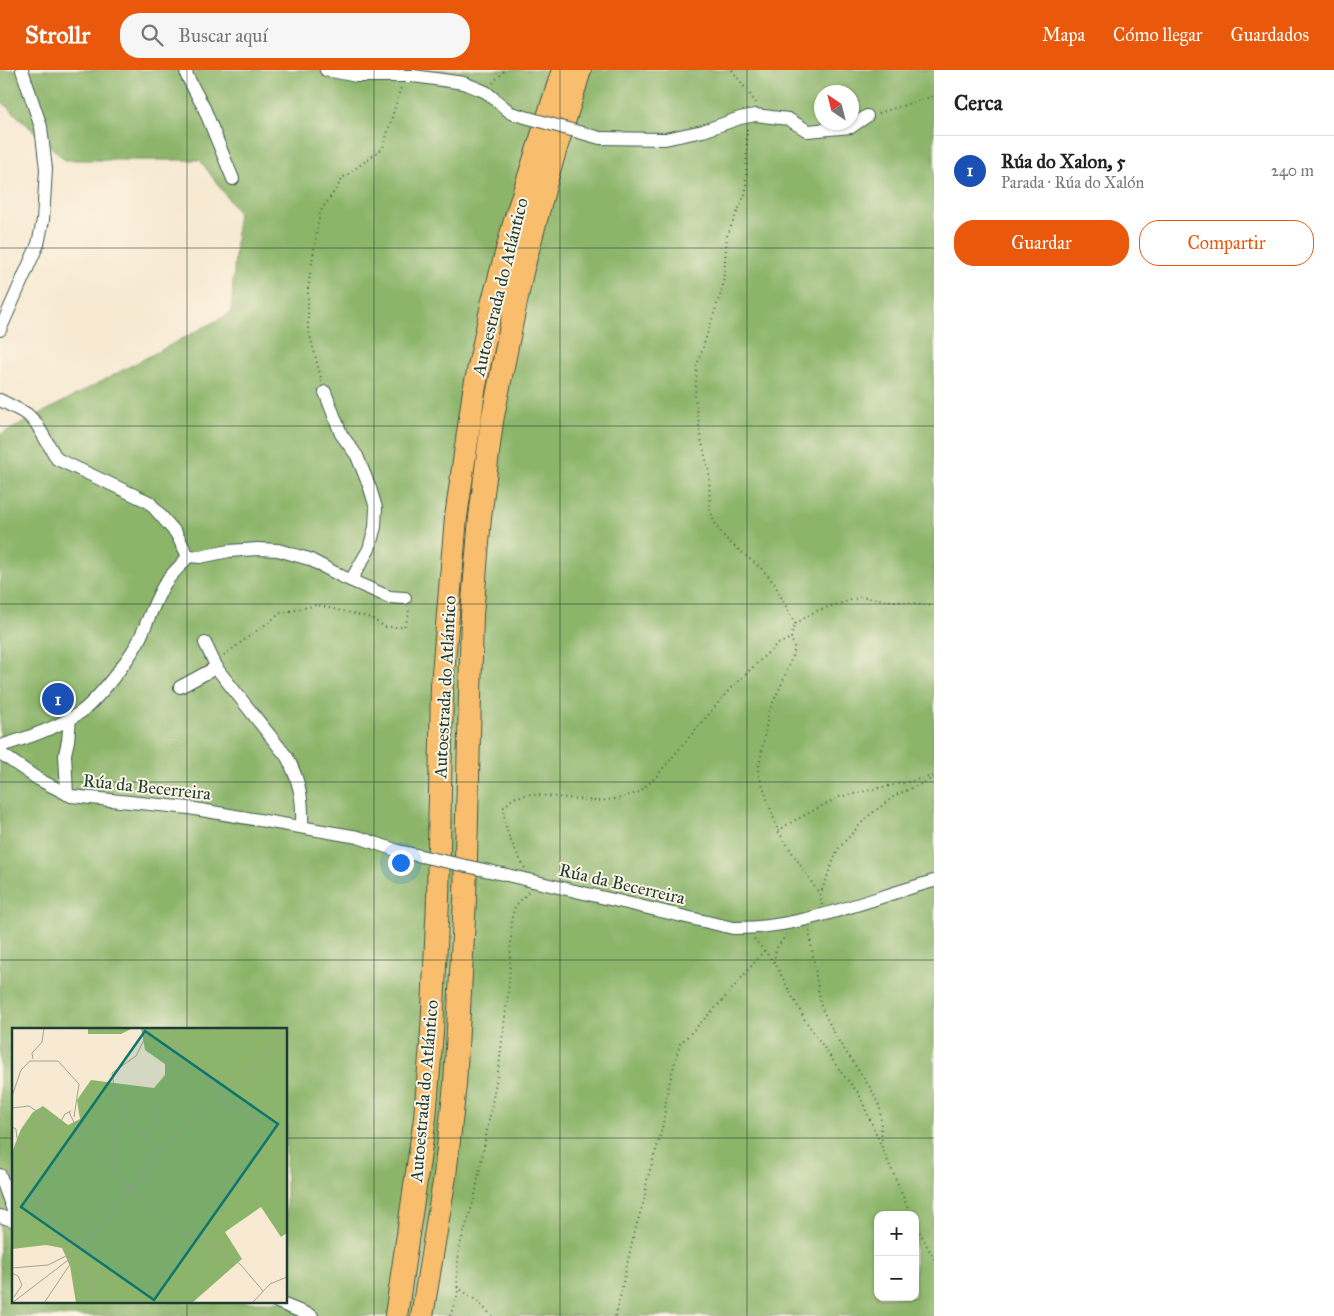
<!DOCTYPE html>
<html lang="es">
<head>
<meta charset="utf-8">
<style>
  body { margin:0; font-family:"IM FELL Great Primer",serif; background:#f6f6f6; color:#222 }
  .controls { position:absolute; right:15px; bottom:15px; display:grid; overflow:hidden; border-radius:10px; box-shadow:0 1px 4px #0004 }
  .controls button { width:45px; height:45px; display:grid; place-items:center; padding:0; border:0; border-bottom:1px solid #e0e0e0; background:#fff; color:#222; font:25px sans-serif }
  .compass { position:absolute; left:814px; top:15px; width:45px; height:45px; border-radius:50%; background:#fff; box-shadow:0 1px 4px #0004; rotate:325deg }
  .you { position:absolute; left:400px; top:792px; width:18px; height:18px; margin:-12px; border:4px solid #fff; border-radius:50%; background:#1a73e8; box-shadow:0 0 0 8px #1a73e833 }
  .badge { display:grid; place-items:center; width:32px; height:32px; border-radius:50%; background:#ea580c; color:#fff; font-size:16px; font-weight:700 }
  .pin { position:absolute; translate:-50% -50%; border:2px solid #fff; box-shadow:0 1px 5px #0006 }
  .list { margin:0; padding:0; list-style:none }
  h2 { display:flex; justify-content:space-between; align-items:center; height:65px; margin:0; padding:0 20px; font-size:21px }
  h2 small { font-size:16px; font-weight:400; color:#767676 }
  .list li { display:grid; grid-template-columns:32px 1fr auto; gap:15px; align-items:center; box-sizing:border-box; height:70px; padding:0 20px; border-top:1px solid #e0e0e0 }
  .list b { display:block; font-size:19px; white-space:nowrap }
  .list p { margin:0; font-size:16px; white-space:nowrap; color:#767676 }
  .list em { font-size:16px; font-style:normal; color:#767676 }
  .actions { display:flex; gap:10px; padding:15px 20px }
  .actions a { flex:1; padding:11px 0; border:1px solid #ea580c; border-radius:20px; text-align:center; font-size:18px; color:#ea580c }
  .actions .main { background:#ea580c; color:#fff }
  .icon { flex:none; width:28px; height:28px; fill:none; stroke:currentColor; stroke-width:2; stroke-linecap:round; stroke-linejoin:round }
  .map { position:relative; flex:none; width:934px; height:1246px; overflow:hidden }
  header { display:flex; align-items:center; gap:30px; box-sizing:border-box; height:70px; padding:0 25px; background:#ea580c; color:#fff }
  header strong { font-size:24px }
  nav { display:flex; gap:28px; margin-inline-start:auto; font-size:18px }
  .search { width:350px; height:45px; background:#f6f6f6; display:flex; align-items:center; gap:12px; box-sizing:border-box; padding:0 18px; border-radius:20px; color:#767676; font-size:19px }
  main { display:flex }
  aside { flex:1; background:#fff }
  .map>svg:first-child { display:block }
  .forest { fill:#8cb56b; stroke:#567950; fill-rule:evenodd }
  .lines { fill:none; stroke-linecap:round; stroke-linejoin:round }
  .street-casing { stroke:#3f574c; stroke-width:14 }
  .highway-casing { stroke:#3f574c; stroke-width:24 }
  .path { stroke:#3f574c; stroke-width:2; stroke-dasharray:1 4; stroke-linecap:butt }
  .street { stroke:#fff; stroke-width:12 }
  .highway { stroke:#f9be6d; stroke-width:22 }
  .street-bridge-casing { stroke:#3f574c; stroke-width:14; stroke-linecap:butt }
  .street-bridge { stroke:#fff; stroke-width:12 }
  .grid { fill:none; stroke:#1f3d34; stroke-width:1; stroke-opacity:0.55 }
  .labels { text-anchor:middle; stroke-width:4; stroke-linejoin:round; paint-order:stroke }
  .street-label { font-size:18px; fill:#1f3d34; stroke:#fcf5e5 }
  .inset-road { fill:none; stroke:#a1a493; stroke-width:1 }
  .view { fill:#0f766e; fill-opacity:0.15; stroke:#0f766e; stroke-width:2.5 }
  .inset-edge { fill:none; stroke:#1f3d34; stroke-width:2.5 }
</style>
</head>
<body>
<header>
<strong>Strollr</strong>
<div class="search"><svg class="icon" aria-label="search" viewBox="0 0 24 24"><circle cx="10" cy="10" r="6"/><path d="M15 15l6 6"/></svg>Buscar aquí</div>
<nav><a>Mapa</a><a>Cómo llegar</a><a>Guardados</a></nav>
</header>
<main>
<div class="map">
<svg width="934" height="1246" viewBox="0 0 934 1246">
  <rect width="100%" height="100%" fill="#fcf5e5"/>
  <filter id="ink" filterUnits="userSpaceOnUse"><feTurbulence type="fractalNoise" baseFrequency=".02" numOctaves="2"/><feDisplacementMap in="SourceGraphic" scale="10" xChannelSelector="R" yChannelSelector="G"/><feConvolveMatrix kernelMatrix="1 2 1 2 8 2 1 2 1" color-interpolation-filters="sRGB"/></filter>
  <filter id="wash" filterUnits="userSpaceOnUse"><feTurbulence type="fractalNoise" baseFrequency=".0096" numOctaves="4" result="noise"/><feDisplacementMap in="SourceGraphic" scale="20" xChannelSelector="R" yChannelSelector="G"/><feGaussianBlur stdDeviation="1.12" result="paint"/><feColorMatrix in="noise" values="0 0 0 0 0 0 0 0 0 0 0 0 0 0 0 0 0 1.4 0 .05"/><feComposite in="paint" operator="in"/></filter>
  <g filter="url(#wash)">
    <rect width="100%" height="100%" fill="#f7e9d2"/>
    <!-- forest -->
    <path class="forest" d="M0,0H934V1246H0V365L231,243L238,142L200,90H65L0,30ZM822,22H852V52H822ZM14,960H286V1232H14ZM878,1145H915V1227H878Z"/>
  </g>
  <g filter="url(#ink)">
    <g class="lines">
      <defs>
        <g id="street">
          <polyline points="186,0 187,6 204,38 233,109"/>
          <polyline points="326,0 357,6 413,6 464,13 486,22 511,43"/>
          <polyline points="600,68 665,69 703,61 740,48 755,45 788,49 808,61 851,57 867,46"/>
          <polyline points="0,260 38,174 43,150 46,99 41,57 22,0"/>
          <polyline points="325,322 341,364 357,386 370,418 376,438 375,457 369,479 351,510"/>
          <path d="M0,330L27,344L36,353L57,389L149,432L176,463L188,486C181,497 170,504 164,515C153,534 147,555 137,574C126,593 98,629 81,642C57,658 28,668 0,676"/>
          <polyline points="188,486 200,487 229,481 258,479 278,480 309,489 343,507 389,527 405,528"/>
          <path d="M205,573L218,600L287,687C300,712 303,729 302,757"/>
          <polyline points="180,617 217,597"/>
          <polyline points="0,683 38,709 71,726 189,738 358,767 398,781"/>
          <polyline points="67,724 65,684 68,671 70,648"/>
          <path d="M507,805L733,858C802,859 868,829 934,811"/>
          <polyline points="0,1105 14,1143"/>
          <polyline points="0,1146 14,1151"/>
          <polyline points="277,1232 312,1246"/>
        </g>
        <g id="highway">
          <polyline points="396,1246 425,1048 432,962 438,830 442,616 456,447 474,321 492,235 516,147 563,0"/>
          <polyline points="422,1246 445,1106 455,1015 465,829 472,545 480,448 492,351 522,202 549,101 580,0"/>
        </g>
      </defs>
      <!-- street casing -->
      <use href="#street" class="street-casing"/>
      <!-- highway casing -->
      <use href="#highway" class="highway-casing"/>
      <!-- path -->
      <g class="path">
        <polyline points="732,0 756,33"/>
        <polyline points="493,13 505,0"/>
        <polyline points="879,43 934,26"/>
        <polyline points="747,59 746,122 727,166 723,216 697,295 695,327 701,369 709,402 710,440 716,456 728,471 762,499 774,513 795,554"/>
        <polyline points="322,312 308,258 308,218 320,142 344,107 383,78 401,17"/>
        <polyline points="224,585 281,543 317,535 371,548 385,557 404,557 408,548 409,539"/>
        <polyline points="778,761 790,753 839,727 934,706"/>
        <path d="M525,798C514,778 503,760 504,737L513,728L528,724L596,731L618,729L639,722L655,708L729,620L776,575L791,568"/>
        <polyline points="820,825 838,779 867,747 896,725 934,708"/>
        <polyline points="822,835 820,825 778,761 758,702 769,641 783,611 795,579 791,568 795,554 816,541 861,527 934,536"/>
        <polyline points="809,861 821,937 838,970 871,1019 880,1037 882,1074"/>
        <polyline points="754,869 774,892 805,950 841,1002 859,1024 911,1145"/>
        <polyline points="774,892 776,879 786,865"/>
        <polyline points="915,1153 934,1189"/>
        <polyline points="457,1217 477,1231 492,1246"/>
        <polyline points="450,1246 458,1224 457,1203 459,1178 474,1130 499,996 509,915 512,847 515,837 529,821"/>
        <polyline points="615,1246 618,1236 634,1163 644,1131 647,1110 662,1060 668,1018 680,974 722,931 764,881"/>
      </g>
      <!-- street -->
      <use href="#street" class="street"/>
      <!-- highway -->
      <use href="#highway" class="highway"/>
      <defs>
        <g id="street-bridge">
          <polyline points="511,43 600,68"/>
          <polyline points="398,781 507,805"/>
        </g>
      </defs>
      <!-- street-bridge casing -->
      <use href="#street-bridge" class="street-bridge-casing"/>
      <!-- street-bridge -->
      <use href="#street-bridge" class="street-bridge"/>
    </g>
  </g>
  <!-- grid -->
  <path class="grid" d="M187,0V960M374,0V1246M560,0V1246M747,0V1246M0,178H934M0,356H934M0,534H934M0,712H934M0,890H934M0,1068H14M286,1068H934M187,1232V1246"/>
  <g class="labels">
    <!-- street labels -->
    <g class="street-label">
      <text transform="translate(500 217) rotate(-76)" y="6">Autoestrada do Atlántico</text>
      <text transform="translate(445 617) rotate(-87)" y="6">Autoestrada do Atlántico</text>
      <text transform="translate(147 717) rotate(6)" y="6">Rúa da Becerreira</text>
      <text transform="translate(622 814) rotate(13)" y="6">Rúa da Becerreira</text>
      <text transform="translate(424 1021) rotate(-85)" y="6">Autoestrada do Atlántico</text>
    </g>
  </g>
  <!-- overview -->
  <g transform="translate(12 958)">
    <rect width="275" height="275" fill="#f7e9d2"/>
    <path d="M76,0H121L109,6H76ZM129,0H275V205L269,209L249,179L213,204L230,231L180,275H64L58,238L50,220L34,217L0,221V124L9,101L21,84L31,78L56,97L68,91L65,72L79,52L142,60L153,47V36L133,22Z" fill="#8cb56b"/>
    <path class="inset-road" d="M153,0L170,27L198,51L211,72L251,95M21,31L20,25L30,14L32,0M155,41L163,17M0,68L9,42L18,33H46L67,56L62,89M0,80L17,78L28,85L30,91L46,96M57,84L71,113L108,147L152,197L197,215L216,227L229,237L251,263M112,90L125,98L138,118M65,98L81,102L112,90L111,79L103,64L100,45L124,28L138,0M0,99L4,101L5,110L22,147M132,110L143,102L147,81M101,140L105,132V104M0,142L57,216M21,168L24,156L22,147L27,132L53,86L59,83M63,221L99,182L145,121M67,233L87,275M0,240L36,237L60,225M0,245L6,248L10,257L2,269M0,275L68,223L97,192L168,101L229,49L275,3M32,275L61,232M240,275L258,256L275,249"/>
    <path class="view" d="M133,3L266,96L142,272L9,179Z"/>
    <rect width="275" height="275" class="inset-edge"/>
  </g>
</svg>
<div class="controls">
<button>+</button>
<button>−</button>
</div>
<svg class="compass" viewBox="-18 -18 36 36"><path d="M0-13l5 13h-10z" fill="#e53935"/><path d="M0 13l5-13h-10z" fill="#767676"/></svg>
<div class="you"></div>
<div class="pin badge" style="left:58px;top:629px;background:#1a4fb4">1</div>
</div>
<aside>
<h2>Cerca<small></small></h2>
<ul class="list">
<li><span class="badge" style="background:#1a4fb4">1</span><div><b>Rúa do Xalon, 5</b><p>Parada · Rúa do Xalón</p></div><em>240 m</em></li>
</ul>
<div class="actions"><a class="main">Guardar</a><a>Compartir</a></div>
</aside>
</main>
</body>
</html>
